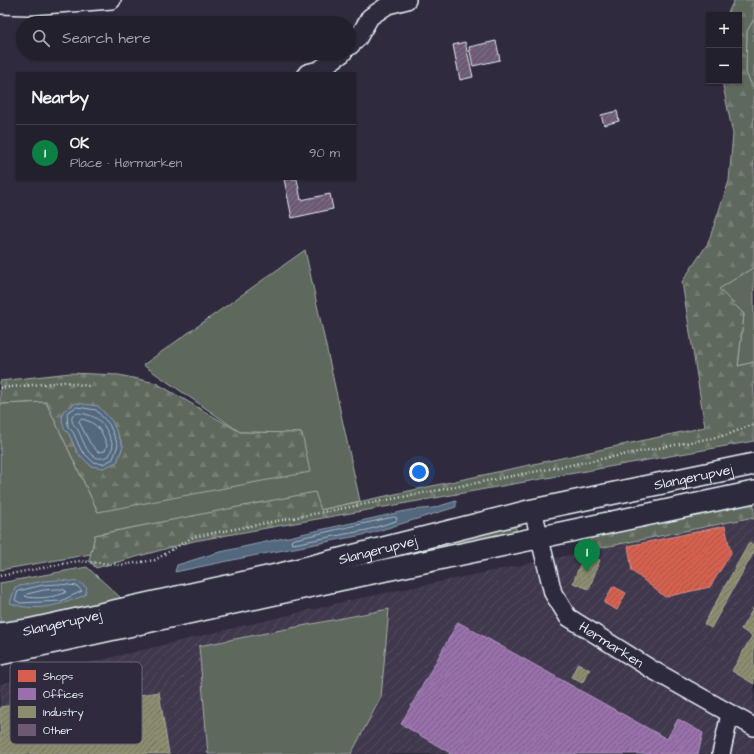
<!DOCTYPE html>
<html lang="en">
<head>
<meta charset="utf-8">
<style>
  body { margin:0; font-family:"Architects Daughter",sans-serif; background:#2b2836; color:#f1f3f6 }
  .controls { position:absolute; right:12px; top:12px; display:grid; overflow:hidden; border-radius:0px; box-shadow:0 1px 3px #0004 }
  .controls button { width:36px; height:36px; display:grid; place-items:center; padding:0; border:0; border-bottom:1px solid #403e4a; background:#23202e; color:#f1f3f6; font:20px sans-serif }
  .you { position:absolute; left:419px; top:472px; width:14px; height:14px; margin:-10px; border:3px solid #fff; border-radius:50%; background:#1a73e8; box-shadow:0 0 0 6px #1a73e833 }
  .badge { display:grid; place-items:center; width:26px; height:26px; border-radius:50%; background:#0b8043; color:#fff; font-size:13px; font-weight:700 }
  .pin { position:absolute; translate:-50% -33px; filter:drop-shadow(0 1px 2px #0008) }
  .pin::after { content:''; position:absolute; top:21px; width:14px; height:12px; background:inherit; clip-path:polygon(0 0,100% 0,50% 100%) }
  .list { margin:0; padding:0; list-style:none }
  h2 { display:flex; justify-content:space-between; align-items:center; height:52px; margin:0; padding:0 16px; font-size:17px }
  h2 small { font-size:13px; font-weight:400; color:#a3a3aa }
  .list li { display:grid; grid-template-columns:26px 1fr auto; gap:12px; align-items:center; box-sizing:border-box; height:56px; padding:0 16px; border-top:1px solid #403e4a }
  .list b { display:block; font-size:15px; white-space:nowrap }
  .list p { margin:0; font-size:13px; white-space:nowrap; color:#a3a3aa }
  .list em { font-size:13px; font-style:normal; color:#a3a3aa }
  .icon { flex:none; width:22px; height:22px; fill:none; stroke:currentColor; stroke-width:2; stroke-linecap:round; stroke-linejoin:round }
  .map { position:relative; flex:none; width:754px; height:754px; overflow:hidden }
  .search { position:absolute; background:#23202e; box-shadow:0 1px 3px #0004; left:16px; top:16px; width:340px; height:44px; display:flex; align-items:center; gap:10px; box-sizing:border-box; padding:0 14px; border-radius:22px; color:#a3a3aa; font-size:15px }
  .panel { position:absolute; background:#23202e; box-shadow:0 1px 3px #0004; left:16px; top:72px; width:340px; height:108px; border-radius:0px }
  .map>svg:first-child { display:block }
  .industrial { fill:url(#industrial-furrows) }
  .green { fill:#5f675b; stroke:#a4acaa }
  .forest { fill:url(#forest-firs); stroke:#a4acaa; fill-rule:evenodd }
  .water { fill:#52677d; stroke:#8e9eae }
  .shops { fill:url(#shops-hatch); stroke:#db8c80 }
  .offices { fill:url(#offices-hatch); stroke:#b197c2 }
  .industry { fill:url(#industry-hatch); stroke:#a8aa97 }
  .lines { fill:none; stroke-linecap:round; stroke-linejoin:round }
  .shore { stroke:#acbac7; stroke-width:1 }
  .building { fill:url(#building-hatch); stroke:#e8f1f8 }
  .minor-casing { stroke:#e8f1f8; stroke-width:20 }
  .major-casing { stroke:#e8f1f8; stroke-width:24 }
  .path { stroke:#e8f1f8; stroke-width:2.5; stroke-dasharray:1 3; stroke-linecap:butt }
  .minor { stroke:#2f2a3d; stroke-width:17 }
  .major { stroke:#2f2a3d; stroke-width:21 }
  .labels { text-anchor:middle; stroke-width:4; stroke-linejoin:round; paint-order:stroke }
  .street-label { font-size:14px; fill:#e8f1f8; stroke:#2f2a3d }
  .key { fill:#2f2a3d; stroke:#666675; stroke-width:1 }
  .key-label { font-size:11px; fill:#e8f1f8 }
</style>
</head>
<body>
<div class="map">
<svg width="754" height="754" viewBox="0 0 754 754">
  <defs>
    <pattern id="industrial-furrows" width="10" height="10" patternUnits="userSpaceOnUse"><rect width="10" height="10" fill="#41384e"/><path d="M-1 1l2-2M0 10L10 0M9 11l2-2" fill="none" stroke="#534c60"/></pattern>
    <pattern id="forest-firs" width="22" height="20" patternUnits="userSpaceOnUse"><rect width="22" height="20" fill="#5f675b"/><path d="M5 1l3.5 6h-7zM16 11l3.5 6h-7z" fill="#767d73"/></pattern>
    <pattern id="shops-hatch" width="6" height="6" patternUnits="userSpaceOnUse"><rect width="6" height="6" fill="#d6604d"/><path d="M-1 1l2-2M0 6l6-6M5 7l2-2" fill="none" stroke="#a4584c"/></pattern>
    <pattern id="offices-hatch" width="6" height="6" patternUnits="userSpaceOnUse"><rect width="6" height="6" fill="#9970ab"/><path d="M-1 1l2-2M0 6l6-6M5 7l2-2" fill="none" stroke="#786084"/></pattern>
    <pattern id="industry-hatch" width="6" height="6" patternUnits="userSpaceOnUse"><rect width="6" height="6" fill="#8c8c6e"/><path d="M-1 1l2-2M0 6l6-6M5 7l2-2" fill="none" stroke="#747461"/></pattern>
    <pattern id="building-hatch" width="6" height="6" patternUnits="userSpaceOnUse"><rect width="6" height="6" fill="#6c5a74"/><path d="M-1 1l2-2M0 6l6-6M5 7l2-2" fill="none" stroke="#817289"/></pattern>
  </defs>
  <rect width="100%" height="100%" fill="#2f2a3d"/>
  <filter id="ink" filterUnits="userSpaceOnUse"><feTurbulence type="fractalNoise" baseFrequency=".025" numOctaves="2"/><feDisplacementMap in="SourceGraphic" scale="8" xChannelSelector="R" yChannelSelector="G"/><feConvolveMatrix kernelMatrix="1 2 1 2 8 2 1 2 1" color-interpolation-filters="sRGB"/></filter>
  <g filter="url(#ink)">
    <!-- industrial -->
    <polygon class="industrial" points="749,518 754,519 754,754 0,754 0,684 347,601"/>
    <!-- green -->
    <g class="green">
      <polygon points="754,19 754,90 746,73 747,31"/>
      <polygon points="305,250 360,501 320,510 315,493 95,535 91,554 0,570 0,404 46,402 98,512 302,433 240,432 143,365"/>
      <polygon points="754,267 754,362 738,366 744,314 718,289"/>
      <polygon points="510,524 515,527 518,532 0,641"/>
      <polygon points="87,567 121,598 27,624 0,625 0,583"/>
      <polygon points="389,609 381,697 351,754 208,754 199,646"/>
    </g>
    <!-- forest -->
    <g class="forest">
      <polygon points="734,0 754,0 754,19 747,31 746,73 754,90 754,267 719,289 744,314 738,366 754,362 754,441 194,541 96,568 89,561 95,535 315,492 321,510 705,427 682,282 708,243 729,181 733,134 722,81 739,81 739,15 727,15"/>
      <path d="M70,373L119,375L156,383L240,432L302,433L310,472L98,512L46,402L0,404V381ZM64,429L118,434L123,446L117,462L77,452L69,434Z"/>
      <polygon points="754,502 754,519 749,518 580,552 592,538"/>
    </g>
    <!-- water -->
    <g class="water">
      <polygon points="76,403 98,406 112,421 123,446 117,462 103,468 91,466 77,452 69,434 64,429 62,421 63,411"/>
      <polygon points="456,501 456,507 368,534 247,557 175,572 177,565 216,553 410,510 433,508"/>
      <path d="M59,580L79,582L87,588L85,595C62,605 34,613 10,603L15,587L43,581Z"/>
    </g>
    <!-- shops -->
    <g class="shops">
      <polygon points="725,526 731,553 710,587 665,597 632,571 628,546"/>
      <polygon points="613,586 626,593 617,610 604,603"/>
    </g>
    <!-- offices -->
    <polygon class="offices" points="458,622 667,739 678,719 703,733 698,754 449,754 450,753 401,724"/>
    <!-- industry -->
    <g class="industry">
      <polygon points="749,543 754,545 754,552 711,628 704,624"/>
      <polygon points="584,554 600,560 589,589 573,583"/>
      <polygon points="754,607 754,684 732,671 752,636 741,629"/>
      <polygon points="578,663 590,670 582,683 571,677"/>
      <polygon points="99,683 100,691 131,686 133,696 159,692 169,754 0,754 0,707 32,702 31,695 53,692 54,698 92,692 91,684"/>
    </g>
    <g class="lines">
      <!-- shore -->
      <g class="shore">
        <polygon points="77,407 96,410 109,424 118,445 113,459 103,464 93,462 81,450 73,432 68,427 67,413"/>
        <path d="M78,413C100,415 106,425 113,446L109,456C89,465 85,444 78,430C74,424 71,424 72,416Z"/>
        <path d="M81,419C96,421 102,431 107,445L105,451L98,452L90,443L79,422Z"/>
        <polygon points="394,517 397,518 396,521 367,530 293,544 291,542 292,540"/>
        <polygon points="59,584 77,586 82,591 61,601 20,603 15,600 18,591 43,585"/>
        <path d="M59,589L65,590L66,592C59,597 32,600 25,596L27,594L44,590Z"/>
      </g>
    </g>
    <!-- building -->
    <g class="building">
      <polygon points="496,41 500,60 473,66 469,47"/>
      <polygon points="465,42 473,77 460,80 453,45"/>
      <polygon points="617,111 619,121 604,125 601,115"/>
      <polygon points="284,179 297,179 301,200 330,194 333,209 292,218"/>
    </g>
    <g class="lines">
      <defs>
        <g id="minor">
          <polyline points="0,5 29,6 112,0"/>
          <polyline points="349,47 358,38 370,17 388,5 407,0"/>
          <polyline points="307,73 319,70 343,53"/>
          <path id="s1" d="M533,510L553,593L568,617L651,669L754,727"/>
          <polyline points="721,754 730,714"/>
        </g>
        <g id="major">
          <path id="s2" d="M0,634L28,630L281,574L533,510L754,464"/>
          <polyline points="0,654 339,580 754,492"/>
        </g>
      </defs>
      <!-- minor casing -->
      <use href="#minor" class="minor-casing"/>
      <!-- major casing -->
      <use href="#major" class="major-casing"/>
      <!-- path -->
      <g class="path">
        <polyline points="0,388 64,382 89,386"/>
        <polyline points="0,576 78,561 122,565 155,560 193,537 727,435 754,424"/>
      </g>
      <!-- minor -->
      <use href="#minor" class="minor"/>
      <!-- major -->
      <use href="#major" class="major"/>
    </g>
  </g>
  <g class="labels">
    <!-- street labels -->
    <g class="street-label">
      <text dy="5" stroke="none"><textPath href="#s2" startOffset="711">Slangerupvej</textPath></text>
      <text dy="5" stroke="none"><textPath href="#s2" startOffset="387">Slangerupvej</textPath></text>
      <text dy="5" stroke="none"><textPath href="#s2" startOffset="63">Slangerupvej</textPath></text>
      <text dy="5" stroke="none"><textPath href="#s1" startOffset="165">Hørmarken</textPath></text>
    </g>
  </g>
  <!-- legend -->
  <rect x="10" y="662" width="132" height="82" rx="6" class="key"/>
  <rect x="18" y="670" width="18" height="12" fill="#d6604d"/>
  <rect x="18" y="688" width="18" height="12" fill="#9970ab"/>
  <rect x="18" y="706" width="18" height="12" fill="#8c8c6e"/>
  <rect x="18" y="724" width="18" height="12" fill="#6c5a74"/>
  <g class="key-label">
    <text x="43" y="680">Shops</text>
    <text x="43" y="698">Offices</text>
    <text x="43" y="716">Industry</text>
    <text x="43" y="734">Other</text>
  </g>
</svg>
<div class="controls">
<button>+</button>
<button>−</button>
</div>
<div class="you"></div>
<div class="pin badge" style="left:587px;top:572px">1</div>
<div class="search"><svg class="icon" aria-label="search" viewBox="0 0 24 24"><circle cx="10" cy="10" r="6"/><path d="M15 15l6 6"/></svg>Search here</div>
<section class="panel">
<h2>Nearby<small></small></h2>
<ul class="list">
<li><span class="badge">1</span><div><b>OK</b><p>Place · Hørmarken</p></div><em>90 m</em></li>
</ul>
</section>
</div>
</body>
</html>
